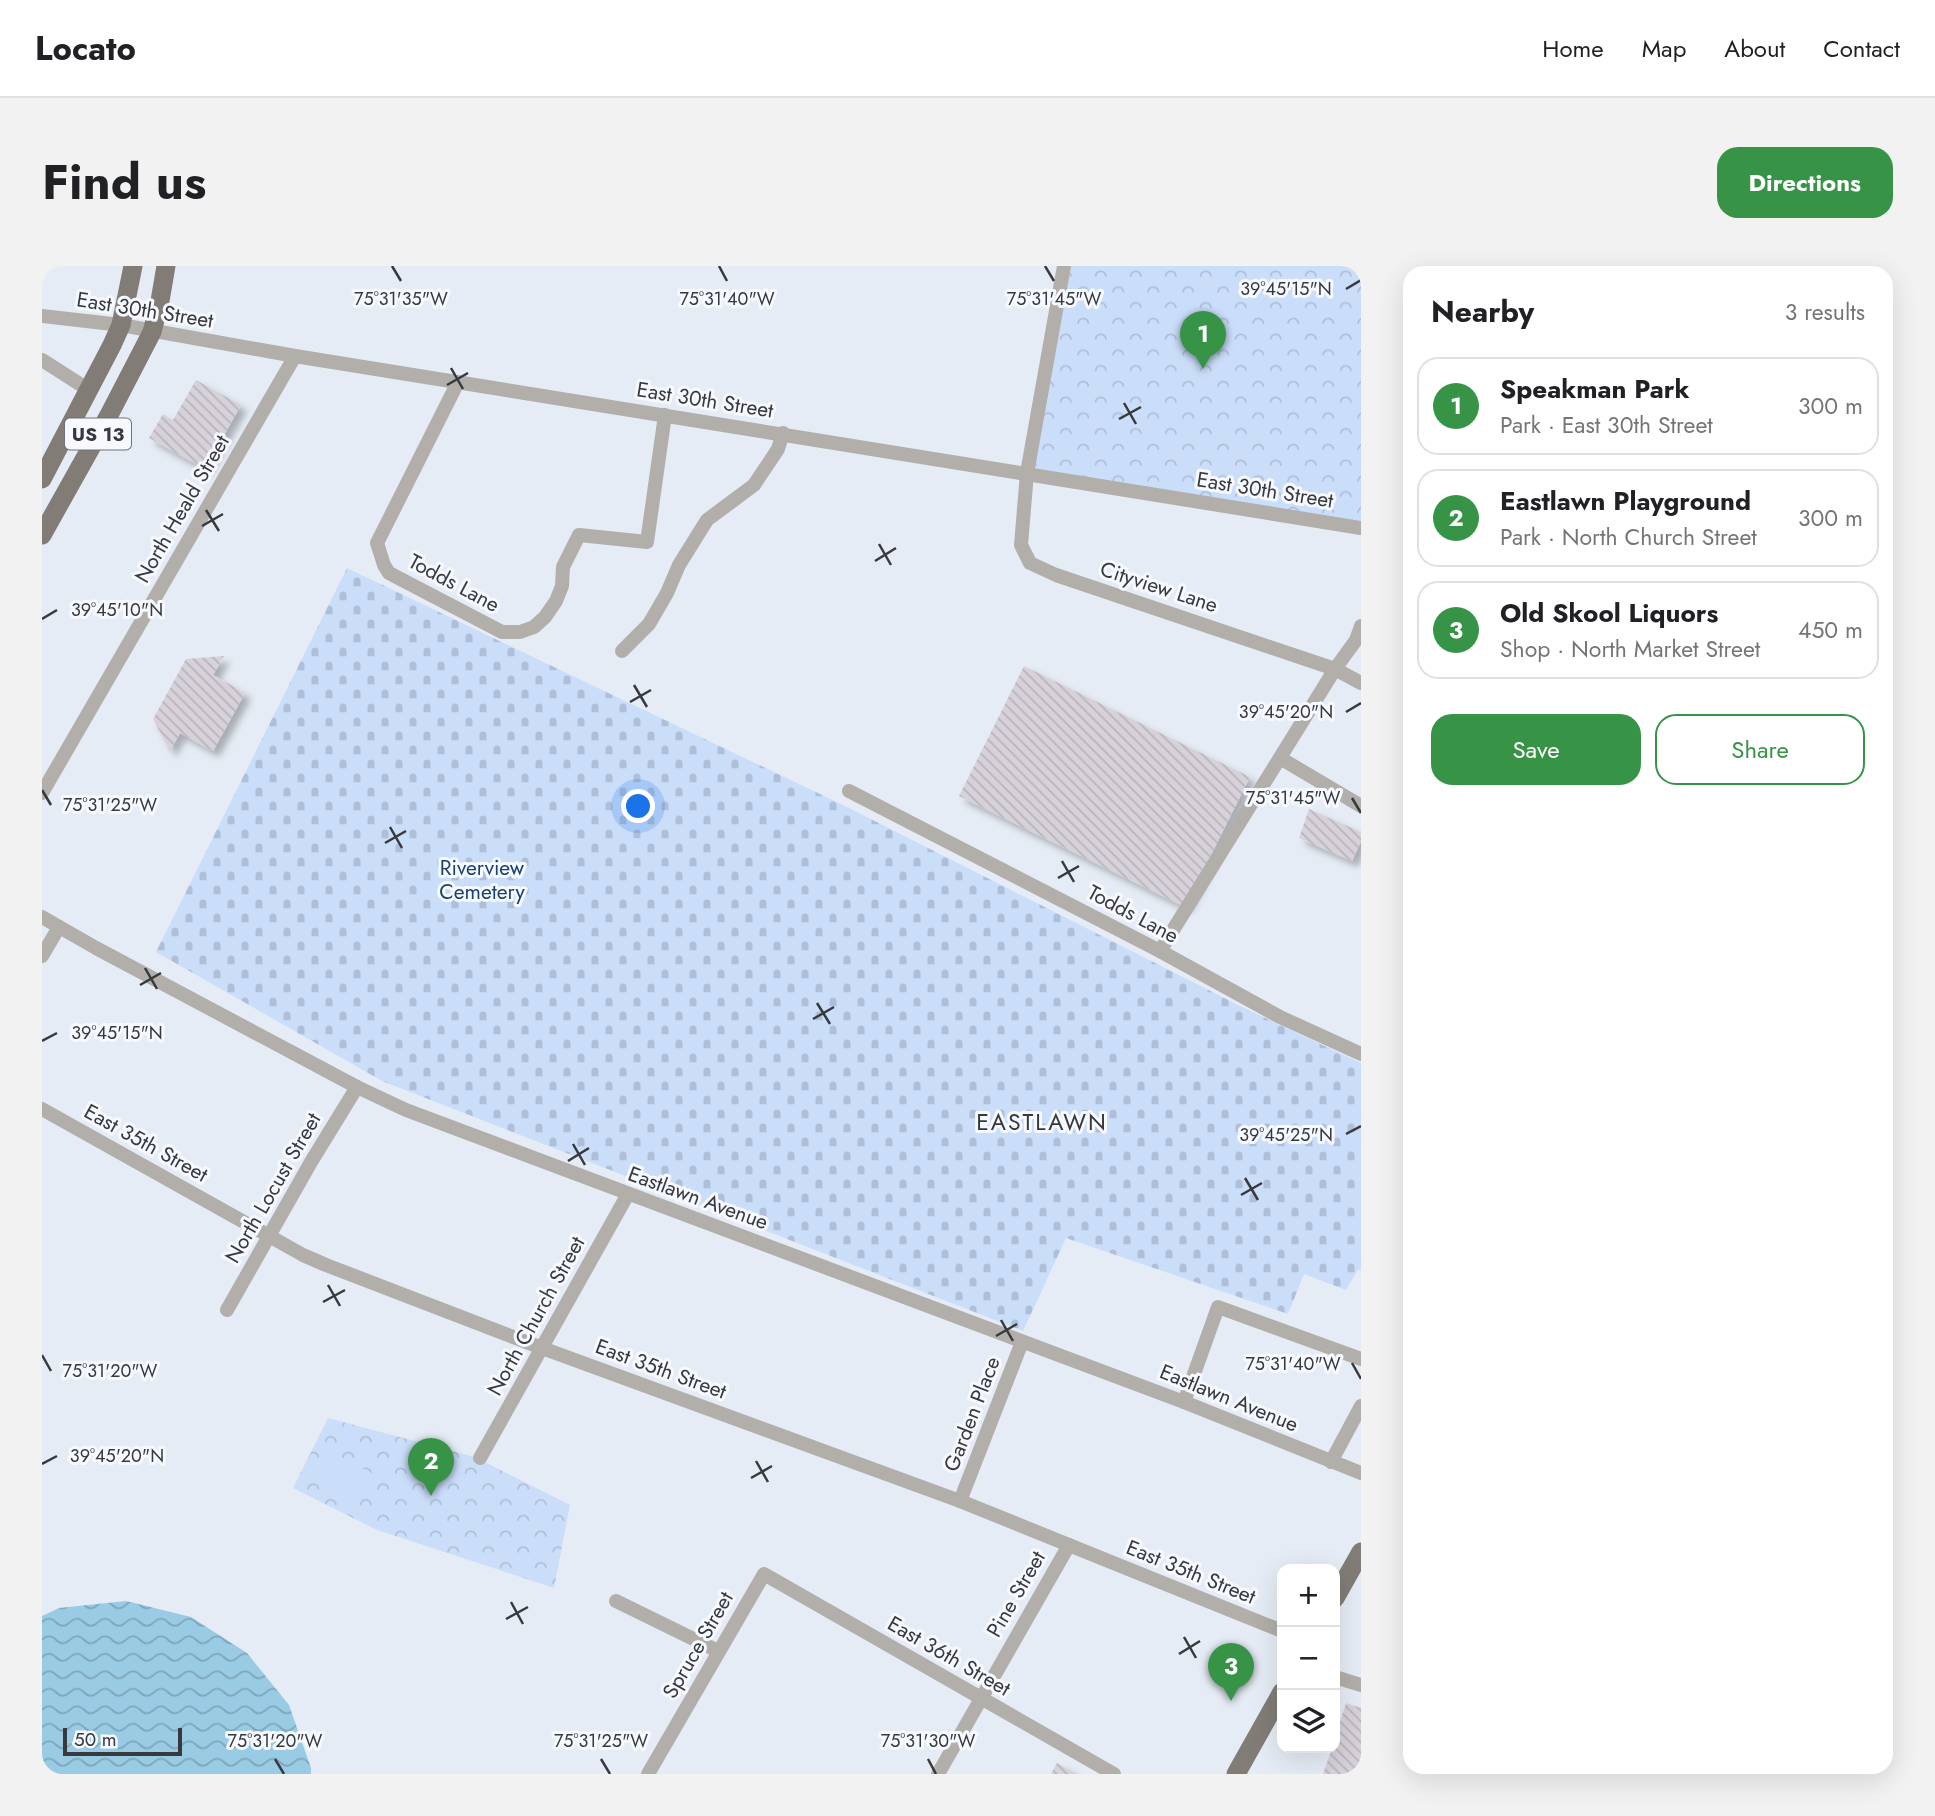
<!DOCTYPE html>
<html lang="en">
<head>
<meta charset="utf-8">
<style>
  body { margin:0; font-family:Jost,sans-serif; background:#f2f2f2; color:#202124 }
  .controls { position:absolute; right:21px; bottom:21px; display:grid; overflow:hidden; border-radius:14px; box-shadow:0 7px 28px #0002 }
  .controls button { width:63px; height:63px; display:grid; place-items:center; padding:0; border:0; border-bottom:2px solid #e0e0e0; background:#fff; color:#202124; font:35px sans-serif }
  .scale { position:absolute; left:21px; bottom:18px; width:119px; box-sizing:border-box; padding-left:7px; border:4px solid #37393d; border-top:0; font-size:19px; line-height:24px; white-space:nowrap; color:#37393d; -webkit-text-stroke:5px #f6f9ff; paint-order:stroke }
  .you { position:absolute; left:597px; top:541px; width:24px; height:24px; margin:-18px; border:5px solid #fff; border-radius:50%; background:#1a73e8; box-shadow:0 0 0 10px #1a73e833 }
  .badge { display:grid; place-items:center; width:46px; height:46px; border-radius:50%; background:#379447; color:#fff; font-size:23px; font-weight:700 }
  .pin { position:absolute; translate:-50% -58px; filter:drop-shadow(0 2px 4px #0008) }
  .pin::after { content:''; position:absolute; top:37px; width:24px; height:21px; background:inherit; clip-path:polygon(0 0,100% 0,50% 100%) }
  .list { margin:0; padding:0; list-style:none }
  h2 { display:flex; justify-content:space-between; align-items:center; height:91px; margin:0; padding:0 28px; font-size:30px }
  h2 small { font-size:23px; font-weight:400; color:#757577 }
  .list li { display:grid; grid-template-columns:46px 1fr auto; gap:21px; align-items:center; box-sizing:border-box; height:98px; margin:0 14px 14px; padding:0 14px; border:2px solid #e0e0e0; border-radius:21px }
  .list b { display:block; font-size:26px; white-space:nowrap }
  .list p { margin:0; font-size:23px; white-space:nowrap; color:#757577 }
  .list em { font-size:23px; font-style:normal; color:#757577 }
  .actions { display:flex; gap:14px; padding:21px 28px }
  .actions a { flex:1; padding:16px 0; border:2px solid #379447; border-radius:21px; text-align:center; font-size:24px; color:#379447 }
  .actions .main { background:#379447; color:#fff }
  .icon { flex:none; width:38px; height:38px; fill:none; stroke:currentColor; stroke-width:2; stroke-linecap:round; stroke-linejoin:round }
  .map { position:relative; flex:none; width:1319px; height:1508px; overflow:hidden; border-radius:21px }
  header { display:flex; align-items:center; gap:42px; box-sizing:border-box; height:98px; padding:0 35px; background:#fff; border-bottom:2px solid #e0e0e0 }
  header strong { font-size:33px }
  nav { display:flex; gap:38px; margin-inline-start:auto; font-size:24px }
  .intro { display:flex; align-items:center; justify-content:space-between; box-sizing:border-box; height:168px; padding:0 42px }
  h1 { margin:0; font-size:49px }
  .button { padding:18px 32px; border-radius:21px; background:#379447; color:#fff; font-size:24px; font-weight:700 }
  main { display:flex; gap:42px; padding:0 42px }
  aside { flex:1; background:#fff; border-radius:21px; box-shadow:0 7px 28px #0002 }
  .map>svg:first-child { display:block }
  .cemetery { fill:url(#cemetery-stones) }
  .park { fill:url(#park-crowns) }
  .pitch { fill:#cadefa }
  .water { fill:url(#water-waves) }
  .building { fill:url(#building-back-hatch); filter:url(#shadow) }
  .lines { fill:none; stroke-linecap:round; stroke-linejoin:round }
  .minor { stroke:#b2afab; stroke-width:14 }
  .primary { stroke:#817c76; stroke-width:19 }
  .ticks { fill:none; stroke:#37393d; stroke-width:2.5 }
  .labels { text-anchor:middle; stroke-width:6; stroke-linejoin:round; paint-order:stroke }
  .shield { fill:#f6f9ff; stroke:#707377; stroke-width:2 }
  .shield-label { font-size:19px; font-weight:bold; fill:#37393d }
  .street-label { font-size:21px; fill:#37393d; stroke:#f6f9ff }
  .park-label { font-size:21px; fill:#1b3f6f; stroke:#f6f9ff }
  .neighbourhood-label { font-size:23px; letter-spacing:2px; fill:#37393d; stroke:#f6f9ff }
  .ticks-label { font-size:18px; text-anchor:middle; fill:#37393d; stroke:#f6f9ff; stroke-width:6; stroke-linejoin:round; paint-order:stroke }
</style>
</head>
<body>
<header>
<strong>Locato</strong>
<nav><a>Home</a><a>Map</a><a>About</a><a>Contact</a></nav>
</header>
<div class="intro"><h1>Find us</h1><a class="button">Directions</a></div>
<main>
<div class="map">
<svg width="1319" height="1508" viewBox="0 0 1319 1508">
  <defs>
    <pattern id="cemetery-stones" width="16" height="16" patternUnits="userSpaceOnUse" patternTransform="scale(1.75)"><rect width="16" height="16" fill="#cadefa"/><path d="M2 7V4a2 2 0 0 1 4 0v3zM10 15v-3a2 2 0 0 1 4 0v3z" fill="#aebfd7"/></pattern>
    <pattern id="park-crowns" width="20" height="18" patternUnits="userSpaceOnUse" patternTransform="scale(1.75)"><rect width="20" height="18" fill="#cadefa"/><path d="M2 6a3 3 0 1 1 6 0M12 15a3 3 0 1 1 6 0" fill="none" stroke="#aebfd7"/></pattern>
    <pattern id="water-waves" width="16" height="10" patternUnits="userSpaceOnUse" patternTransform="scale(1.75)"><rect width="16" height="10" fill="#99cbe4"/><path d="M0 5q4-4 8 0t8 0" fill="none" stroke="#7ea6ba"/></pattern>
    <pattern id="building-back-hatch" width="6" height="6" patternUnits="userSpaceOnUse" patternTransform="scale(1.75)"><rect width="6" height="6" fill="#d7d1da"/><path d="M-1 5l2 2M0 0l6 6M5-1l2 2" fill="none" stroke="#b9b4bc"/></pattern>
    <filter id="shadow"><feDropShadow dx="6" dy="6" stdDeviation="3.5" flood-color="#0004"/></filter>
  </defs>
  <rect width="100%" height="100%" fill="#e6ecf5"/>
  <!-- cemetery -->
  <polygon class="cemetery" points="305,302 805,541 1198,740 1319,797 1319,1005 1316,1004 1304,1024 1262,1008 1246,1048 1024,972 981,1065 340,815 114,686"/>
  <!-- park -->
  <g class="park">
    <polygon points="1022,0 1319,0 1319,262 985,207"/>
    <polygon points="286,1152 433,1191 528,1239 512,1322 335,1264 251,1222"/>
  </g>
  <!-- pitch -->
  <polygon class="pitch" points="282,1181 333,1209 316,1241 265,1213"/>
  <!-- water -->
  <polygon class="water" points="84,1335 149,1351 205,1387 247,1439 269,1502 269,1508 0,1508 0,1350 17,1342"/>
  <!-- building -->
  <g class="building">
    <polygon points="154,114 199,139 163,203 107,172 121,148 131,154"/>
    <polygon points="182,390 171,409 203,427 171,485 138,467 128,485 111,453 144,393"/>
    <polygon points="982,400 1208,511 1143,641 917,530"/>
    <polygon points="1267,543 1319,566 1319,575 1310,595 1257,572"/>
    <polygon points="1304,1437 1319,1442 1319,1508 1281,1508 1290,1482 1293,1482 1293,1472"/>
    <polygon points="1015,1497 1035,1508 1009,1508"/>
  </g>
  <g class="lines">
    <!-- minor -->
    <g class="minor">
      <polyline points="1022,0 985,207 979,279 988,297 1014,309 1293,403 1319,417"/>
      <polyline points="0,50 79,59 253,90 1319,262"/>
      <polyline points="0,94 47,124"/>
      <polyline points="416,116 335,277 342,299 347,307 460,366 478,366 492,361 503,351 514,335 520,320 521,301 537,269 605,276 623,149"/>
      <polyline points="580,385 607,358 625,327 637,299 665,254 712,219 736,183 741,167"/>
      <polyline points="1238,492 1319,540"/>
      <polyline points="807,525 1118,685 1238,751 1319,788"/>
      <polyline points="0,527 253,90"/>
      <polyline points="0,651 54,682 315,821 364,844 1142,1136 1319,1207"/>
      <polyline points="1118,685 1293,403 1314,374 1319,360"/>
      <polyline points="0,690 17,661"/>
      <polyline points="0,843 261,989 284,999 500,1082 918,1235 1240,1365"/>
      <polyline points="185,1044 269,896 315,821"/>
      <polyline points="1142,1136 1176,1041 1319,1093"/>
      <polyline points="438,1192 586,928"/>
      <polyline points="1289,1196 1319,1140"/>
      <polyline points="918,1235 980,1076"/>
      <polyline points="574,1335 676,1385"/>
      <polyline points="1293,1411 1319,1419"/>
      <polyline points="606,1508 722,1308 1072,1508"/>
      <polyline points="896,1508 1027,1279"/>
    </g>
    <!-- primary -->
    <g class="primary">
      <polyline points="0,213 70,79 79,59 91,0"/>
      <polyline points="0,269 66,151 110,66 118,35 124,0"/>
      <polyline points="1293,1332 1319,1286"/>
      <polyline points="1194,1508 1240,1426"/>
    </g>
  </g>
  <!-- ticks -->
  <path class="ticks" d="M350,0L359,15M677,0L685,15M1003,0L1012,15M1304,23L1319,14M409,102L421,123M405,119L426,107M1082,137L1094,158M1077,153L1099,141M164,244L177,265M160,260L181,248M837,278L849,299M833,295L854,282M0,353L15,344M592,419L605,441M588,436L609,424M1304,446L1319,437M0,524L9,539M1310,532L1319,547M348,561L360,582M343,577L364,565M1020,595L1032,616M1016,612L1037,600M103,702L115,723M98,719L119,707M775,737L788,758M771,753L792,741M0,775L15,767M1304,868L1319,860M531,878L543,899M526,895L547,882M1203,912L1216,934M1199,929L1220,917M286,1019L298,1040M281,1036L303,1024M959,1054L971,1075M954,1070L975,1058M0,1089L9,1105M1310,1097L1319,1113M714,1195L726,1216M0,1198L15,1190M709,1212L730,1200M469,1336L481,1358M464,1353L486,1341M1142,1371L1154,1392M1137,1388L1158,1375M233,1493L242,1508M559,1493L568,1508M886,1493L894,1508"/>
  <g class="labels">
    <!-- shield labels -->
    <rect class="shield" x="23" y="152.5" width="66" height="31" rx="5"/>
    <g class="shield-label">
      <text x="56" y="175">US 13</text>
    </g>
    <!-- street labels -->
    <g class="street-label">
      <text transform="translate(103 44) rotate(9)" y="7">East 30th Street</text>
      <text transform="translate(663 134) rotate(9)" y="7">East 30th Street</text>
      <text transform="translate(1223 224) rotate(9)" y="7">East 30th Street</text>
      <text transform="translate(140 243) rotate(-60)" y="7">North Heald Street</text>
      <text transform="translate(412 317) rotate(28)" y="7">Todds Lane</text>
      <text transform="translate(1117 321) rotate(18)" y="7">Cityview Lane</text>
      <text transform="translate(1091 648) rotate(28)" y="7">Todds Lane</text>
      <text transform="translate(104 877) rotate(29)" y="7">East 35th Street</text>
      <text transform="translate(231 922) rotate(-60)" y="7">North Locust Street</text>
      <text transform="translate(656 932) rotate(20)" y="7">Eastlawn Avenue</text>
      <text transform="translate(494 1050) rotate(-61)" y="7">North Church Street</text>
      <text transform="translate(619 1103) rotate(20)" y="7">East 35th Street</text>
      <text transform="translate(1187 1132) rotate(22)" y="7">Eastlawn Avenue</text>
      <text transform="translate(930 1148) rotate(-69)" y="7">Garden Place</text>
      <text transform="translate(1149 1306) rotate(22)" y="7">East 35th Street</text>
      <text transform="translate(974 1328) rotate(-60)" y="7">Pine Street</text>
      <text transform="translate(656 1379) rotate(-60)" y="7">Spruce Street</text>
      <text transform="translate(907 1390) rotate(30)" y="7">East 36th Street</text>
    </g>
    <!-- park labels -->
    <g class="park-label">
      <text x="440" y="609">Riverview<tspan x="440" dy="24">Cemetery</tspan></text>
    </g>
    <!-- neighbourhood labels -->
    <g class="neighbourhood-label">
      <text x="1000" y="864">EASTLAWN</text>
    </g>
  </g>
  <g class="ticks-label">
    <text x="1244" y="29">39°45'15"N</text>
    <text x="359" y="39">75°31'35"W</text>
    <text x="685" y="39">75°31'40"W</text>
    <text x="1012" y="39">75°31'45"W</text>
    <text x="75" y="350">39°45'10"N</text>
    <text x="1244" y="452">39°45'20"N</text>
    <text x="1251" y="538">75°31'45"W</text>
    <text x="68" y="545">75°31'25"W</text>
    <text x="75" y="773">39°45'15"N</text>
    <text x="1244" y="875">39°45'25"N</text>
    <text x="1251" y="1104">75°31'40"W</text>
    <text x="68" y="1111">75°31'20"W</text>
    <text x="75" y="1196">39°45'20"N</text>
    <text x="233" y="1481">75°31'20"W</text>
    <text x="559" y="1481">75°31'25"W</text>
    <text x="886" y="1481">75°31'30"W</text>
  </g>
</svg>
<div class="controls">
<button>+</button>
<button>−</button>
<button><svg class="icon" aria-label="layers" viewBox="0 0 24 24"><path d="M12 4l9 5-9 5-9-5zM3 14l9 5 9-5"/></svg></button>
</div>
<div class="scale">50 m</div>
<div class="you"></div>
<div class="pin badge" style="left:1161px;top:103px">1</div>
<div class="pin badge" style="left:389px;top:1230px">2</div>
<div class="pin badge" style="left:1189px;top:1435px">3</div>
</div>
<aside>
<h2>Nearby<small>3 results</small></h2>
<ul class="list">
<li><span class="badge">1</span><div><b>Speakman Park</b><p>Park · East 30th Street</p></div><em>300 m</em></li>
<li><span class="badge">2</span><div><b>Eastlawn Playground</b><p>Park · North Church Street</p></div><em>300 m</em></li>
<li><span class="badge">3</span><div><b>Old Skool Liquors</b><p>Shop · North Market Street</p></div><em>450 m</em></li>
</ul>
<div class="actions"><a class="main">Save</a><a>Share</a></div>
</aside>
</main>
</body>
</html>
